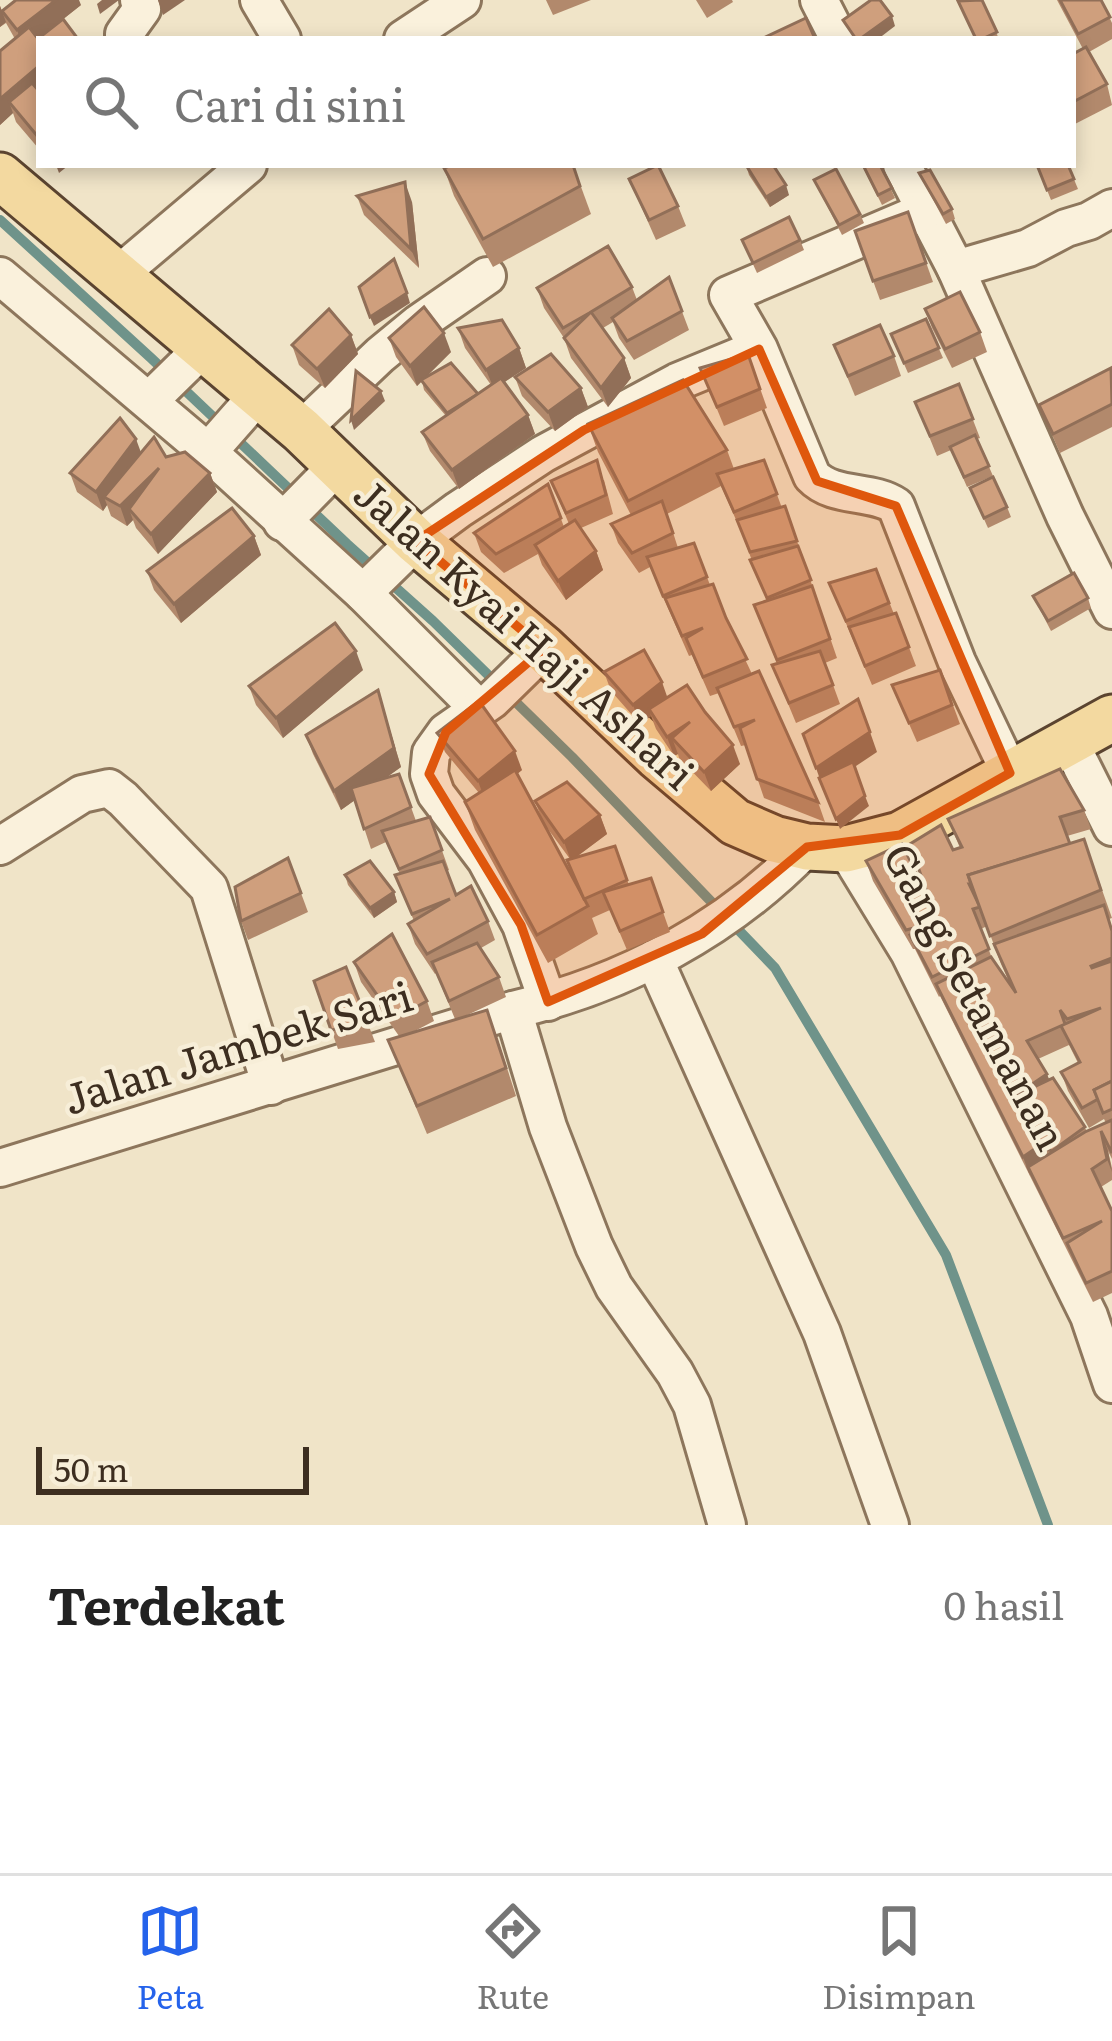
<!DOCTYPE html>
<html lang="id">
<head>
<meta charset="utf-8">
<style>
  body { margin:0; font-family:Literata,serif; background:#f6f6f6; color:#222 }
  .scale { position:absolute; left:36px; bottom:30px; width:273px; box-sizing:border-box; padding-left:12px; border:6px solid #3d2e20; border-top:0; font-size:33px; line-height:42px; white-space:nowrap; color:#3d2e20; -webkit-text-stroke:9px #f7eed8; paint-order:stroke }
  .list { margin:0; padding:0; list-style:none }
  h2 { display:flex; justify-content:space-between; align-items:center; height:156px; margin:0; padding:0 48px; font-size:51px }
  h2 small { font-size:39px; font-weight:400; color:#767676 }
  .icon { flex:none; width:66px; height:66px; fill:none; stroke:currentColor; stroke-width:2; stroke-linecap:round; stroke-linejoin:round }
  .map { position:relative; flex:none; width:1112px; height:1525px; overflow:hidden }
  .search { position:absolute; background:#fff; box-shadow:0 6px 18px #0003; left:36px; right:36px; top:36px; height:132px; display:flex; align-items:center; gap:30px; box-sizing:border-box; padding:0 42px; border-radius:0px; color:#767676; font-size:45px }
  .sheet { height:348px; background:#fff }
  nav { display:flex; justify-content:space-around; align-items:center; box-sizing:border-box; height:168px; border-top:3px solid #e0e0e0; background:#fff; font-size:33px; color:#767676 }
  nav a { display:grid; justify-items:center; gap:6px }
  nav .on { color:#2563eb }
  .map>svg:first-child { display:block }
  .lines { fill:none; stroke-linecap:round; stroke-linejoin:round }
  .stream { stroke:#6f938a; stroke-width:10 }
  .minor-casing { stroke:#8d765c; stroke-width:42 }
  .major-casing { stroke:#5b4430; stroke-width:51 }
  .minor { stroke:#faf1dc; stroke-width:36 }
  .major { stroke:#f3d9a0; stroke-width:45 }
  .wall { fill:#b2896c; fill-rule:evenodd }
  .shaded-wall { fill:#916f58 }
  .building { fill:#cf9f7d; stroke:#916f58; stroke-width:3; fill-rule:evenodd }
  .marked { fill:#df570d; fill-opacity:0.2; stroke:#df570d; stroke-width:9; stroke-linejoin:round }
  .labels { text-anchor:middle; stroke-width:9; stroke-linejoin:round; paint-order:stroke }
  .street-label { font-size:42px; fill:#3d2e20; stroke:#f7eed8 }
</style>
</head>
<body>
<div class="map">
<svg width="1112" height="1525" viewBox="0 0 1112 1525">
  <rect width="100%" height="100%" fill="#f0e4c8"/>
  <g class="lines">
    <!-- stream -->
    <polyline class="stream" points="0,220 151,358 347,544 433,621 572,757 775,968 946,1255 1048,1525"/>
    <defs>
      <g id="minor">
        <polyline points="259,0 282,39"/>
        <polyline points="819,0 839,39"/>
        <polyline points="124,39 124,34 142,9 139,0"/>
        <polyline points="403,39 462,0"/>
        <polyline points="902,165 956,269 1065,516 1112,610"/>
        <path d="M925,211L728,295L759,349L812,476C834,499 871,489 896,506L957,662L1010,773"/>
        <polyline points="956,269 1028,248 1066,228 1089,221 1112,208"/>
        <polyline points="119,274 248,165"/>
        <polyline points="0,276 208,452 363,593 479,709"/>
        <polyline points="149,401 204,347"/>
        <polyline points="301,430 380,355 419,323 487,276"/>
        <polyline points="208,452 259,394"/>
        <polyline points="282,522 338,465"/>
        <polyline points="363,593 416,541 458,510 543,454 677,382 745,354"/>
        <polyline points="544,649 492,700 446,732 431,753 429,774 436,794 486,860 521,925 548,1002"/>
        <polyline points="1070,743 1112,827"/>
        <polyline points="0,846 82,794 109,788 123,799 209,888 271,1086"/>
        <polyline points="846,849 909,952 1089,1316 1112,1384"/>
        <polyline points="654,959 822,1333 890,1525"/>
        <polyline points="513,1010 548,1127 594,1246 614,1287 675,1373 692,1405 727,1525"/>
        <path d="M0,1168L513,1010C624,984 727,930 807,847"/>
      </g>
      <polyline id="major" points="0,176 301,430 416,541 544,649 657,756 735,822 774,839 807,847 846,849 900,835 1112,718"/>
    </defs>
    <!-- minor casing -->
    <use href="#minor" class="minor-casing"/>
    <!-- major casing -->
    <use href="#major" class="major-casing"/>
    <!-- minor -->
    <use href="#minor" class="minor"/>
    <!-- major -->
    <use href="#major" class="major"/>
  </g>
  <!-- wall -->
  <g class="wall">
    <polygon points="546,0 591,0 553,15"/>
    <polygon points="696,0 732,0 733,2 707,18"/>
    <polygon points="982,0 999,39 975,39"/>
    <polygon points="1057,0 1101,0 1112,23 1112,39 1089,52 1107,84 1112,105 1073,125 1073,54 1083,49"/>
    <polygon points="81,5 38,39 39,149 16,122 13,113 0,125 15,39 6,23 0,27 0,6 2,11"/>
    <polygon points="573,165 591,214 493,267 454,196 444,168"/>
    <polygon points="746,165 789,195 770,207 749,175"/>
    <polygon points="862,165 880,165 895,198 882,205"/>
    <polygon points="1037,165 1068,165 1078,189 1051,200"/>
    <polygon points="919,173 952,209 955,219 946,224"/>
    <polygon points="629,179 678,206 686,226 656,240"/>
    <polygon points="814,180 860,214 864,223 842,235"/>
    <polygon points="357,196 412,202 419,268 364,215"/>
    <polygon points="908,212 933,282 880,300 855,231"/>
    <polygon points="742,240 800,240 804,250 757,273"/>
    <polygon points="669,277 689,330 634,360 619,338 613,322 603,328 624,358 631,378 608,407 571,358 564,338 544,308 537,288 632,287 637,300"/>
    <polygon points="925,309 980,332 987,352 952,368 932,328"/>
    <polygon points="926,319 943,358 908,373 891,334"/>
    <polygon points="458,328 519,348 526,368 504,382 528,415 535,434 459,489 430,451 422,432 446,416 424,390 422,381 417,386 396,357 389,338 451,352 426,377 478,394 491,385 465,348"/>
    <polygon points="351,335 358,354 325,388 299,365 292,345"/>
    <polygon points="834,345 894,356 901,376 855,396"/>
    <polygon points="748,354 767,408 724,426 700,368"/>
    <polygon points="1112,370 1112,427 1060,453 1039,405"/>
    <polygon points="515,377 581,388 588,407 555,431 522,396"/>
    <polygon points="959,384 980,438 977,439 993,476 967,487 951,450 937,456 915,402"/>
    <polygon points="588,424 727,450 734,469 764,460 782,508 785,506 837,658 825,663 840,704 796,723 772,665 777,663 754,605 767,601 741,531 721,486 667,514 678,548 694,543 710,585 752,674 818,802 825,822 764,798 746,745 741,746 719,693 710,696 692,655 689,656 650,567 639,573 618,543 611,524 631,515 598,452"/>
    <polygon points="141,452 166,457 210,473 217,492 158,554 136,528 133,520 127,526 111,516 107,505 103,511 77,492 70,473"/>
    <polygon points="604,480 613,514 581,528 596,551 603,570 566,600 542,565 538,554 504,573 481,552 474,533 548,484 564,527 569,524 551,481"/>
    <polygon points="970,488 1007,507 1011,517 988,528"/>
    <polygon points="254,536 261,555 181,623 154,590 147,571"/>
    <polygon points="876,569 894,614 896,613 916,666 872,685 829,583"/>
    <polygon points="1033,596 1088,598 1091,608 1051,631"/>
    <polygon points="363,670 283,738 256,705 249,686"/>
    <polygon points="940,670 960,724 917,742 892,685"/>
    <polygon points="604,672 667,698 740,764 711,791 679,758 678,754 674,756 656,729 651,716 640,724 611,691"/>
    <polygon points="378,690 401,767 387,777 399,774 416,821 430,817 449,870 447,871 456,895 488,921 495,940 481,948 499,977 506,997 463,1017 497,1037 516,1096 427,1134 388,1040 399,1036 361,982 354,962 427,1001 434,1021 413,1032 455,1019 436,973 435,974 415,944 408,924 414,921 395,875 400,874 386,842 371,849 355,800 341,810 313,754 306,735"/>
    <path d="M437,733L522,770L517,774L542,820L535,801L600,815L607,834L576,857L615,846L629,885L651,878L670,932L627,950L610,910L592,918L598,934L548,963L475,830L465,802L479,793L445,752ZM542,821L570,859L567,860L577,886Z"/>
    <path d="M1084,810L1091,829L1067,836L1070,844L1084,839L1112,918L1109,919L1112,929V1159L1108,1151L1112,1168V1180L1101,1187L1112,1211V1293L1093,1302L940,996L939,997L915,949H913L873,881L866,861L930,901L953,850L960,848L948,819ZM987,926L1001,964L1011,986L993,961L981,929ZM1069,1045L1078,1063L1061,1072L1068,1091L1089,1128L1104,1119L1106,1123L1087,1131L1049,1079L1038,1059Z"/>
    <polygon points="288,858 308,912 248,940 241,921"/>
    <polygon points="345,875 394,892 397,902 374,918 348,885"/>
    <polygon points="346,967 375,1042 338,1049 314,981"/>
  </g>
  <!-- shaded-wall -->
  <g class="shaded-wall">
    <polygon points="56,0 79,0 81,5 24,50 17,30"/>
    <polygon points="102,0 119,0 100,14 97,4"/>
    <polygon points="158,0 185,0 163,15"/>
    <polygon points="0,6 6,22 0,27"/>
    <polygon points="892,16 895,26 878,39 860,39"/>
    <polygon points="39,66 39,92 9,102 13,113 0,125 0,99"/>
    <polygon points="56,165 69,165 59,173"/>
    <polygon points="405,182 412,202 419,268 411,249"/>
    <polygon points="786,185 789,195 770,207 766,197"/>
    <polygon points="407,293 410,303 374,326 370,317"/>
    <polygon points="444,333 451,352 417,386 410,366"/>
    <polygon points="351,335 358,354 325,388 317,369"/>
    <polygon points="519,348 526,368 494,389 486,370"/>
    <polygon points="624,358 631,378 608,407 601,388"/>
    <polygon points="581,388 588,407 555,431 548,412"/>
    <polygon points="381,391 385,401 354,430 351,420"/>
    <polygon points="528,415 535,434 459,489 452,470"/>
    <polygon points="136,439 143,458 104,497 107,505 103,511 96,492"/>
    <polygon points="159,468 129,509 133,520 127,526 120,506"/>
    <polygon points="210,473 217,492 158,554 151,534"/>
    <polygon points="254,536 261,555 181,623 174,604"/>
    <polygon points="596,551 603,570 566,600 558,581"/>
    <polygon points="356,651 363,670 283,738 276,718"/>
    <polygon points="662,682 669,702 649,709 651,716 640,724 633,705"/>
    <polygon points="378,690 401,767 341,810 334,791"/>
    <polygon points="690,722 672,738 678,754 674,756 667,737"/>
    <polygon points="870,732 877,752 823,788 816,768"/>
    <polygon points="733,745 740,764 711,791 704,772"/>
    <polygon points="515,751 522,770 485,800 478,781"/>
    <polygon points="865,796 869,806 840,829 836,819"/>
    <polygon points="600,815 607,834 571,861 564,842"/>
    <polygon points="394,892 397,902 374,918 370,908"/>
    <polygon points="1047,1074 1054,1093 1013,1097"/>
    <polygon points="1101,1131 1108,1151 1112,1172 1107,1159"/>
    <polygon points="1039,1146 1046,1166 1028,1167 1030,1176 1023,1157"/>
  </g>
  <!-- building -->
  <g class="building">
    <polygon points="16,0 56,0 17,30 2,11"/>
    <polygon points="871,0 880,0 892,16 860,39 856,39 843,20"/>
    <polygon points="982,0 997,32 982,39 976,39 958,1"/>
    <polygon points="1060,0 1101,0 1110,17 1078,34"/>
    <polygon points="806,18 815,39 761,39"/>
    <polygon points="63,19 78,39 42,39 40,37"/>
    <polygon points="29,27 39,40 39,66 0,99 0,51"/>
    <polygon points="1086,47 1107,84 1073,102 1073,54"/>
    <polygon points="32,83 39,91 39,138 9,102"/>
    <polygon points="452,165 573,165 580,186 483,239 444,168"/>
    <polygon points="658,165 678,206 649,220 629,179"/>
    <polygon points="746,165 773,165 786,185 766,197"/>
    <polygon points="863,165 880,165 892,188 878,195"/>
    <polygon points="1037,165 1068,165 1074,179 1047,190"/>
    <polygon points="836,169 860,214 839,225 814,180"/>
    <polygon points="930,170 952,209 943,214 919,173"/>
    <polygon points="405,182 411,249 357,196"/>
    <polygon points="908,212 926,263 873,281 855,231"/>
    <polygon points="789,217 800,240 753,263 742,240"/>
    <polygon points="608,246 632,287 591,312 624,358 601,388 564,338 591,312 563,328 537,288"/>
    <polygon points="394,259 407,293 370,317 359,287"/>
    <polygon points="669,277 682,311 627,341 612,318"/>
    <polygon points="960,292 980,332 945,349 925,309"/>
    <polygon points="424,307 444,333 410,366 389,338"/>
    <polygon points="329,309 351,335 317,369 292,345"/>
    <polygon points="926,319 939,348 904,363 891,334"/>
    <polygon points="502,320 519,348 486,370 458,328"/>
    <polygon points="880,325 894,356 848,376 834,345"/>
    <polygon points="551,354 581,388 548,412 515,377"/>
    <polygon points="748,354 760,389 717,407 700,368"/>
    <polygon points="451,363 478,394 447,413 421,380"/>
    <polygon points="1111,368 1112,404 1053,434 1039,405"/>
    <polygon points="356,371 381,391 351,420"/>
    <polygon points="501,378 528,415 452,470 422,432"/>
    <polygon points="683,380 727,450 628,501 588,424"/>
    <polygon points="959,384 973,419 930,436 915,402"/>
    <polygon points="120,418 136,439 96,492 70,473"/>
    <polygon points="975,435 989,466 964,477 950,447"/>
    <polygon points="154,437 166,457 185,452 210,473 151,534 129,509 159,468 120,506 104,497"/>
    <polygon points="597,460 606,495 566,513 551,481"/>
    <polygon points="764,460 777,494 734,512 717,474"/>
    <polygon points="993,477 1007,507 984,518 970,488"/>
    <polygon points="548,484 561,518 496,554 474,533"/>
    <polygon points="662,501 673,533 632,553 611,524"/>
    <polygon points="785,506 797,541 750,552 737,520"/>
    <polygon points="232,508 254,536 174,604 147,571"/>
    <polygon points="575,520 596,551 558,581 535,545"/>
    <polygon points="694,543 707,577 663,596 647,557"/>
    <polygon points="798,546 811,580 767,598 750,560"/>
    <polygon points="876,569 889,603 846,621 829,583"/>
    <polygon points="1074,573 1088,598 1048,621 1033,596"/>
    <polygon points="713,584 726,618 747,659 703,677 686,638 703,628 682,636 665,598"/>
    <polygon points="812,586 830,639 777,660 754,605"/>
    <polygon points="896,613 909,647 865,666 849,627"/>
    <polygon points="335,623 356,651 276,718 249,686"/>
    <polygon points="644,650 662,682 633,705 604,672"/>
    <polygon points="820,651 833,685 789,703 772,665"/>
    <polygon points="940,670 952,705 909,723 892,685"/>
    <polygon points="759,671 818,802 757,779 740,728 755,720 734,727 717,688"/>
    <polygon points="687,685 705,712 733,745 704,772 672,738 690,722 667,737 649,709"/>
    <polygon points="378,690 394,748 334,791 306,735"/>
    <polygon points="858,699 870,732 816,768 803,734"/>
    <polygon points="479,701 515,751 478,781 437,733"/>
    <polygon points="853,762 865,796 836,819 819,778"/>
    <polygon points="1060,769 1084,810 1060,817 1070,844 968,875 971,884 969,884 980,907 973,909 989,949 932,977 910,935 938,922 906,930 866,861 902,844 930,901 910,844 941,825 953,850 962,847 948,819"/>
    <polygon points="515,770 588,906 537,935 465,802"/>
    <polygon points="399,774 411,807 364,829 351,788"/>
    <polygon points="567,782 600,815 564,842 535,801"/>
    <polygon points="430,817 442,850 399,869 382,831"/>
    <polygon points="1084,839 1101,890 990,936 968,875"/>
    <polygon points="615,846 627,880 584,899 567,860"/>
    <polygon points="288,858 301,893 241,921 235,887"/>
    <polygon points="370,861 394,892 370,908 345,875"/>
    <polygon points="443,861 456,895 471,886 488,921 427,954 408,924 450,899 412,914 395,875"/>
    <polygon points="651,878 663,912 620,931 603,892"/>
    <path d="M1104,905L1112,931V958L1091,966L1092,968L1112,961V1081L1094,1090L1098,1099L1082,1108L1061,1072L1080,1062L1061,1026L1065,1024L1027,1041L1047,1074L1013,1097L1053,1078L1085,1127L1052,1151L1039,1146L1023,1157L936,984L991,957L1016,993L994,944ZM1101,1008L1065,1024L1060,1010L1067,1019Z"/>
    <polygon points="392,934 427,1001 394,1019 354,962"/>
    <polygon points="477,943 499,977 449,1001 432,962"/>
    <polygon points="346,967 368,1023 331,1030 314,981"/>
    <polygon points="487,1010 506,1068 417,1106 388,1040"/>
    <polygon points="1112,1081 1112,1109 1103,1113 1094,1090"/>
    <polygon points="1112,1120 1112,1153 1101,1131 1107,1159 1092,1169 1112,1211 1112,1271 1086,1283 1067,1243 1102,1221 1063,1238 1028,1167 1085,1132"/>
  </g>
  <!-- marked area -->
  <path class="marked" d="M759,349L817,481L896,506L1010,773L900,835L807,847L702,934L548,1002L521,925L429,774L446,732L544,649L416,541L584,430Z"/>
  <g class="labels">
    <!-- street labels -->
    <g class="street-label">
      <text transform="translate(524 634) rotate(42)" y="15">Jalan Kyai Haji Ashari</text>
      <text transform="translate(975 997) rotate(62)" y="15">Gang Setamanan</text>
      <text transform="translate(238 1048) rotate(-17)" y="15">Jalan Jambek Sari</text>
    </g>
  </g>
</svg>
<div class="scale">50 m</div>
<div class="search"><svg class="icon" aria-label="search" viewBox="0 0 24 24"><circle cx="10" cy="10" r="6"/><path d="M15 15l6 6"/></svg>Cari di sini</div>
</div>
<section class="sheet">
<h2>Terdekat<small>0 hasil</small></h2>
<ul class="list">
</ul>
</section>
<nav>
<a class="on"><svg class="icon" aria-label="map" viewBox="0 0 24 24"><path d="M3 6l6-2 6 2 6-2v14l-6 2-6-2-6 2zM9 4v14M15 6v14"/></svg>Peta</a>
<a><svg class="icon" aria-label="directions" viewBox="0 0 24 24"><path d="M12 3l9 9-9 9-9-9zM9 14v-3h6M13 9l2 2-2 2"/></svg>Rute</a>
<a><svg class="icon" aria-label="saved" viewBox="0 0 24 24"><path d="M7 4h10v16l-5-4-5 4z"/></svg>Disimpan</a>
</nav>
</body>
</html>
